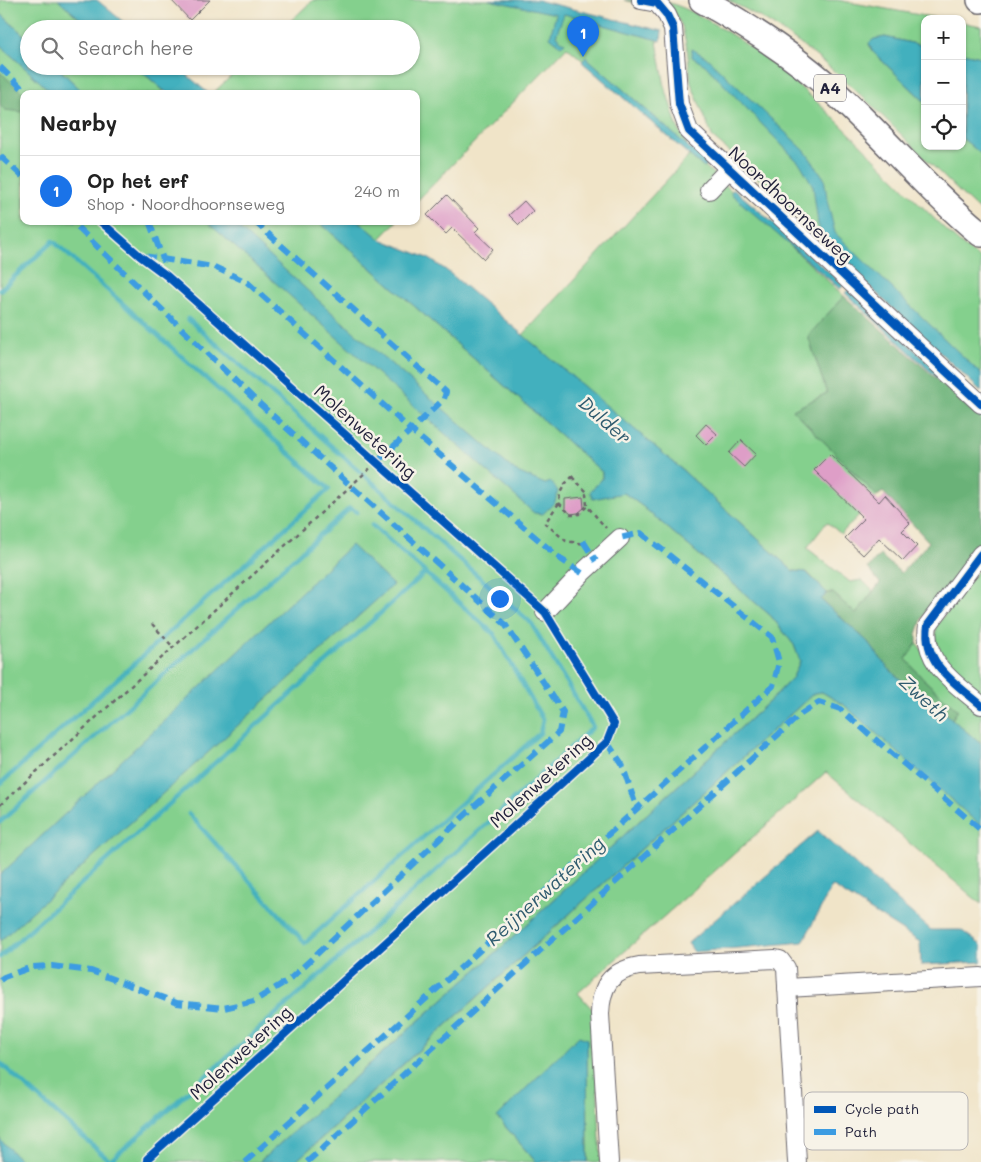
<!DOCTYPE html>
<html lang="en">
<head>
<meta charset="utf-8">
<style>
  body { margin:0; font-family:Mali,sans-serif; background:#f2f2f2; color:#222 }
  .controls { position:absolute; right:15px; top:15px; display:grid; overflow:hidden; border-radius:10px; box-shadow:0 1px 4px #0004 }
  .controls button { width:45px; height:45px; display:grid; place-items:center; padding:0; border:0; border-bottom:1px solid #e0e0e0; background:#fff; color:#222; font:25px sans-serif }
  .you { position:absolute; left:499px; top:598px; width:18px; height:18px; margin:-12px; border:4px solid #fff; border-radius:50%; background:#1a73e8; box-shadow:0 0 0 8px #1a73e833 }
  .badge { display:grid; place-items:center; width:32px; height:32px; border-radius:50%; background:#1a73e8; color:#fff; font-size:16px; font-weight:700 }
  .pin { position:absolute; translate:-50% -41px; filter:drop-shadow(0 1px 2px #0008) }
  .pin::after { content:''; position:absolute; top:26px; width:18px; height:15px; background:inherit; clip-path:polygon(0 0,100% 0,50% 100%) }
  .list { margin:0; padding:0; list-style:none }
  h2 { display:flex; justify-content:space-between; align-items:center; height:65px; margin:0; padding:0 20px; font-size:21px }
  h2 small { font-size:16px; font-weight:400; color:#767676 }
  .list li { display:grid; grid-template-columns:32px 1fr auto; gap:15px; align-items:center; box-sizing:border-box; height:70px; padding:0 20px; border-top:1px solid #e0e0e0 }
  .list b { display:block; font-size:19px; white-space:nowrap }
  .list p { margin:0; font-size:16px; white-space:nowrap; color:#767676 }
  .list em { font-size:16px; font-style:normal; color:#767676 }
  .icon { flex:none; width:28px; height:28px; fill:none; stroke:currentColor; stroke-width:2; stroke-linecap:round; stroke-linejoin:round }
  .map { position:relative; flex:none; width:981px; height:1162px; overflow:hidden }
  .search { position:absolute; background:#fff; box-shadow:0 1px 4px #0004; left:20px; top:20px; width:400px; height:55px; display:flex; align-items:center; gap:12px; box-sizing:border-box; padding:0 18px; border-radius:28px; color:#767676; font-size:19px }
  .panel { position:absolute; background:#fff; box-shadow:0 1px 4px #0004; left:20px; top:90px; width:400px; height:135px; border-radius:10px }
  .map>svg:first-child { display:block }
  .green { fill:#84d08d; stroke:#537964 }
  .forest { fill:#6bb278; stroke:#466a5a }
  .water { fill:#42b0be; stroke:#32697c }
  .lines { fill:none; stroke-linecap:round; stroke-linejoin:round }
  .stream { stroke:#42b0be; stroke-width:4.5 }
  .building { fill:#de9ec7 }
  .minor-casing { stroke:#6a666c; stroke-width:20 }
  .highway-casing { stroke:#6a666c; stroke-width:28 }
  .path { stroke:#6a666c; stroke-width:2.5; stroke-dasharray:4 4; stroke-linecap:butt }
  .minor { stroke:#fff; stroke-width:18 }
  .highway { stroke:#fff; stroke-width:25 }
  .quiet { stroke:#3c9ce2; stroke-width:6; stroke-dasharray:12 6; stroke-linecap:butt }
  .cycleway-casing { stroke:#f7f3e8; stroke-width:11 }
  .cycleway { stroke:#0057b8; stroke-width:8 }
  .labels { text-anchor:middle; stroke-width:5; stroke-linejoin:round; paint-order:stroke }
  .shield { fill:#f7f3e8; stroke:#62616f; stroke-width:1 }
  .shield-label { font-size:16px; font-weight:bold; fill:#22223b }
  .street-label { font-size:18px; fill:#22223b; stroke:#f7f3e8 }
  .water-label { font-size:19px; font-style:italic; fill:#2f5b6f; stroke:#f7f3e8 }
  .key { fill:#f7f3e8; stroke:#b7b4b4; stroke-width:1 }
  .key-label { font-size:14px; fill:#22223b }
</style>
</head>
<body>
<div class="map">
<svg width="981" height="1162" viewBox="0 0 981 1162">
  <rect width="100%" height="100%" fill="#f7f3e8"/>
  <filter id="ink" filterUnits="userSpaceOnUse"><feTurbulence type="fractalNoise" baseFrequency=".02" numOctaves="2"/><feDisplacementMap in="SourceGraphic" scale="10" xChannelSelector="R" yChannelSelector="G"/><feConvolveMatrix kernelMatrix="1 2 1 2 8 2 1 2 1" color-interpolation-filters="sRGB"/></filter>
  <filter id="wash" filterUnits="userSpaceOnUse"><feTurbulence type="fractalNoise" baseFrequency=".0096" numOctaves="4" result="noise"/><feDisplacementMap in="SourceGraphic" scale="20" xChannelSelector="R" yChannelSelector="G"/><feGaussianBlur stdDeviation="1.12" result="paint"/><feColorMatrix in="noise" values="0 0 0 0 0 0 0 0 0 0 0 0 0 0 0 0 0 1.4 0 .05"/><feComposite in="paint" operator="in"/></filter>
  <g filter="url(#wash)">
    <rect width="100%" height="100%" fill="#f0e4c8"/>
    <!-- green -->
    <g class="green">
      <polygon points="0,0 58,0 92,29 29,29 29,40 0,13"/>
      <polygon points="313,0 518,0 656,36 665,87 677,126 692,154 844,296 808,336 827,393 793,410 877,496 841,534 827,522 807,548 850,582 862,580 873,591 856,614 833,593 827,593 807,572 793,571 678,466 522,336 691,154 567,47 416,202 416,94 212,94 242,66 411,66 411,29 282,29"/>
      <path d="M624,0C635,0 647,0 658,0C681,4 704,18 724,30C790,70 843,127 898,182C923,207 952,239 981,259V374L831,234L817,233L738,159L713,138L691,83L687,48L682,26L669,4L661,9Z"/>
      <path d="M727,0H837L942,19H925V46L885,37L869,44L872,51L925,102V146H962V138L981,154V212C899,138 829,47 727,0Z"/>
      <polygon points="962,22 981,26 981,57 962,53"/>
      <polygon points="0,45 53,94 24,94 24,221 318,221 602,472 602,479 590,492 624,493 642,506 771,616 794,645 800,661 793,677 771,700 510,940 259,1162 0,1162"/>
      <polygon points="56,66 135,66 164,91 159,94 85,94"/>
      <polygon points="359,221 397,221 380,239"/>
      <polygon points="981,566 981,697 957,676 936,649 936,626"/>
      <polygon points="917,643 927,657 981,711 981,744 952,719 958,710 922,678 906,659"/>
      <polygon points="822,692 844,705 874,730 981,826 981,904 826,772 578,993 594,1011 601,1162 588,1162 587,1039 497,1117 536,1162 292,1162 312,1147 814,693"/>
    </g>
    <!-- forest -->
    <g class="forest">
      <polygon points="0,72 24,94 24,112 5,110 0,105"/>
      <polygon points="844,296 981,419 981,543 922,619 917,634 917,643 906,659 922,678 958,710 952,719 937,706 919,697 888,668 867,641 821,600 827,593 833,593 856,614 880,583 868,568 880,555 901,573 929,542 883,492 877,496 793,410 827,393 808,336"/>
    </g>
    <!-- water -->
    <g class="water">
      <polygon points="58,0 97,0 132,29 92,29"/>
      <polygon points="489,0 537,0 662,31 661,41 564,14 556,36 565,43 561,46 550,37 556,14"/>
      <polygon points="0,13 29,40 29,66 56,66 85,94 53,94 0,45"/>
      <polygon points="885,37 925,46 925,102 872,51 869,43 874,39"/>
      <polygon points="692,49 706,57 805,151 824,178 828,204 835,233 981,374 981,391 825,245 818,224 813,186 801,165 705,65 692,57"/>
      <polygon points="962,53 981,57 981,154 962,138"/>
      <polygon points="586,57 708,164 704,168 582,62"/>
      <polygon points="135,66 177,66 209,94 168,94"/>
      <polygon points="734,189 844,285 840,289 730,193"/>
      <polygon points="206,221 231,221 338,318 515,471 545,484 551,482 558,491 555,502 543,514 534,513"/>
      <polygon points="318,221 359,221 380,239 428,258 446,270 678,466 793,571 806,572 827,593 821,600 867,641 888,668 919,697 937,706 981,744 981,826 844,705 822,692 814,693 295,1162 259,1162 510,940 771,700 793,677 800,661 794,645 771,616 642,506 624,493 593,499 590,492 602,479 602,472"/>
      <polygon points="849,289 981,411 981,418 845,293"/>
      <polygon points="351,545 393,585 0,941 0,875"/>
      <polygon points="818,831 931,930 961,930 981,945 981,962 921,965 920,942 832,886 803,942 694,952 688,943"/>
      <polygon points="579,1036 587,1039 588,1162 536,1162 497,1117"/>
      <polygon points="0,1139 22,1162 0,1162"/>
    </g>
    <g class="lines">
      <!-- stream -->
      <g class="stream">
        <polyline points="0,290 53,241 329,489 0,784"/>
        <polyline points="189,814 305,943 540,733 543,720 494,634 372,525"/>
        <polyline points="0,822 350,508 357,512"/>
        <polyline points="0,957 426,572"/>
        <polyline points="0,1063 110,1161 374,927 593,727 531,623 188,319"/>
      </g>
    </g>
    <g id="blocks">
      <!-- building -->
      <g class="building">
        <polygon points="171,0 210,0 190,20"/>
        <polygon points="447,195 479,228 475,232 493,249 484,259 452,228 446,234 427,215"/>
        <polygon points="524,201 533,211 519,225 509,215"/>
        <polygon points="706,424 717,434 706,445 696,435"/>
        <polygon points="741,440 756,454 744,467 729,453"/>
        <polygon points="830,454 879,502 885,495 910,523 902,531 917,546 903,561 879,538 863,555 845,538 864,519 814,470"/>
        <polygon points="583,497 584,508 578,513 571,514 565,509 565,499"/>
      </g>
    </g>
  </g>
  <g filter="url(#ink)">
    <use href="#blocks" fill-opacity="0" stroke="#6a666c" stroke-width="1"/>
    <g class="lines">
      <defs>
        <g id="minor">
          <polyline points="641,0 657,3 667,15 673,28 679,104 689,131 981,404"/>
          <polyline points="709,190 729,169"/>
          <path d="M981,554L928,625C922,663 955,683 981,705"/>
          <polyline points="545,612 582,573 620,538"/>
          <polyline points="787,988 981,977"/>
          <path d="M609,1162L600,1014C601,986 610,971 639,966L775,959L780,960L786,968L797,1162"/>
        </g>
        <g id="highway">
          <path d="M702,0C752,28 800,59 842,99C889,143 931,193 981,234"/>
          <polyline points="980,0 981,0"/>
        </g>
      </defs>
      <!-- minor casing -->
      <use href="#minor" class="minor-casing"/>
      <!-- highway casing -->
      <use href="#highway" class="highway-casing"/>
      <!-- path -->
      <g class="path">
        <polyline points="573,476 565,484 560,493 559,503 545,523 566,541 585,544"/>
        <polyline points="572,477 588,493 586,494 587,506 606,528"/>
        <polyline points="559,503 571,515 578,515 587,506"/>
        <polyline points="152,624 173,647"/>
        <polyline points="0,805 377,462"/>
      </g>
      <!-- minor -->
      <use href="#minor" class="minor"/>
      <!-- highway -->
      <use href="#highway" class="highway"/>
      <!-- quiet -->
      <g class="quiet">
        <polyline points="0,67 28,94"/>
        <polyline points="0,156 24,178"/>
        <polyline points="149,221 164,262"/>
        <polyline points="254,221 446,392 444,399 377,462"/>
        <polyline points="143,256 214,267 247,282 411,430 562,560 582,573"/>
        <polyline points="583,541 596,561"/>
        <polyline points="607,742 622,764 637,809"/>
        <polyline points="0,980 4,977 32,967 52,966 91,971 177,1003 224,1008 254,1001 290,979 477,804 559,732 563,712 505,624 252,397 71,221"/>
        <polyline points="245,1162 773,686 779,662 772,637 641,533 620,538"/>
        <polyline points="307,1162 801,714 819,702 840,709 981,830"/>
      </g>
      <defs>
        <g id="cycleway">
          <polyline points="641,0 657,3 667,15 673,28 679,104 689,131 981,404"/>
          <polyline points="100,221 140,256 167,276 545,612 614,724 607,742 147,1159 147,1162"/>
          <path d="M981,554L928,625C922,663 955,683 981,705"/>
        </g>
      </defs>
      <!-- cycleway casing -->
      <use href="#cycleway" class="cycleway-casing"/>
      <!-- cycleway -->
      <use href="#cycleway" class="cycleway"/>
    </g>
  </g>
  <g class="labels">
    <!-- shield labels -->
    <rect class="shield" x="814" y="74.5" width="32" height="27" rx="4"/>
    <g class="shield-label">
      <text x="830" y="94">A4</text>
    </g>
    <!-- street labels -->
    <g class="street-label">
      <text transform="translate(790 205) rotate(43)" y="6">Noordhoornseweg</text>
      <text transform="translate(365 432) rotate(42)" y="6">Molenwetering</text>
      <text transform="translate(541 781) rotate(-42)" y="6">Molenwetering</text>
      <text transform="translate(241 1053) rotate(-42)" y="6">Molenwetering</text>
    </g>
    <!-- water labels -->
    <g class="water-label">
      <text transform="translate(605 420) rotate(41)" y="7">Dulder</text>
      <text transform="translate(924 698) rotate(42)" y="7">Zweth</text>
      <text transform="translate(545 891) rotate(-42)" y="7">Reijnerwatering</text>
    </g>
  </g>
  <!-- legend -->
  <rect x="804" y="1092" width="164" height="58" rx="8" class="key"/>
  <rect x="814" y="1106" width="22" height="7" fill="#0057b8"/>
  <rect x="814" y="1129" width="22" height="6" fill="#3c9ce2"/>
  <g class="key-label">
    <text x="845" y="1114">Cycle path</text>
    <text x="845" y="1137">Path</text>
  </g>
</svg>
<div class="controls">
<button>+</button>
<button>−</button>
<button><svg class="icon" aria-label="locate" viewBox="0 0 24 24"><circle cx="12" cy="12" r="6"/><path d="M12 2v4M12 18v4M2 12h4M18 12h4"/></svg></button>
</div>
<div class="you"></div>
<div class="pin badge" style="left:583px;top:57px">1</div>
<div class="search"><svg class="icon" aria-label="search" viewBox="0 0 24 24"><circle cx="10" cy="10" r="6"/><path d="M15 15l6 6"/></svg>Search here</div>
<section class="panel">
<h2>Nearby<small></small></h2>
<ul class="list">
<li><span class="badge">1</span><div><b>Op het erf</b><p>Shop · Noordhoornseweg</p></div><em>240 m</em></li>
</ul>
</section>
</div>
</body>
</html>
